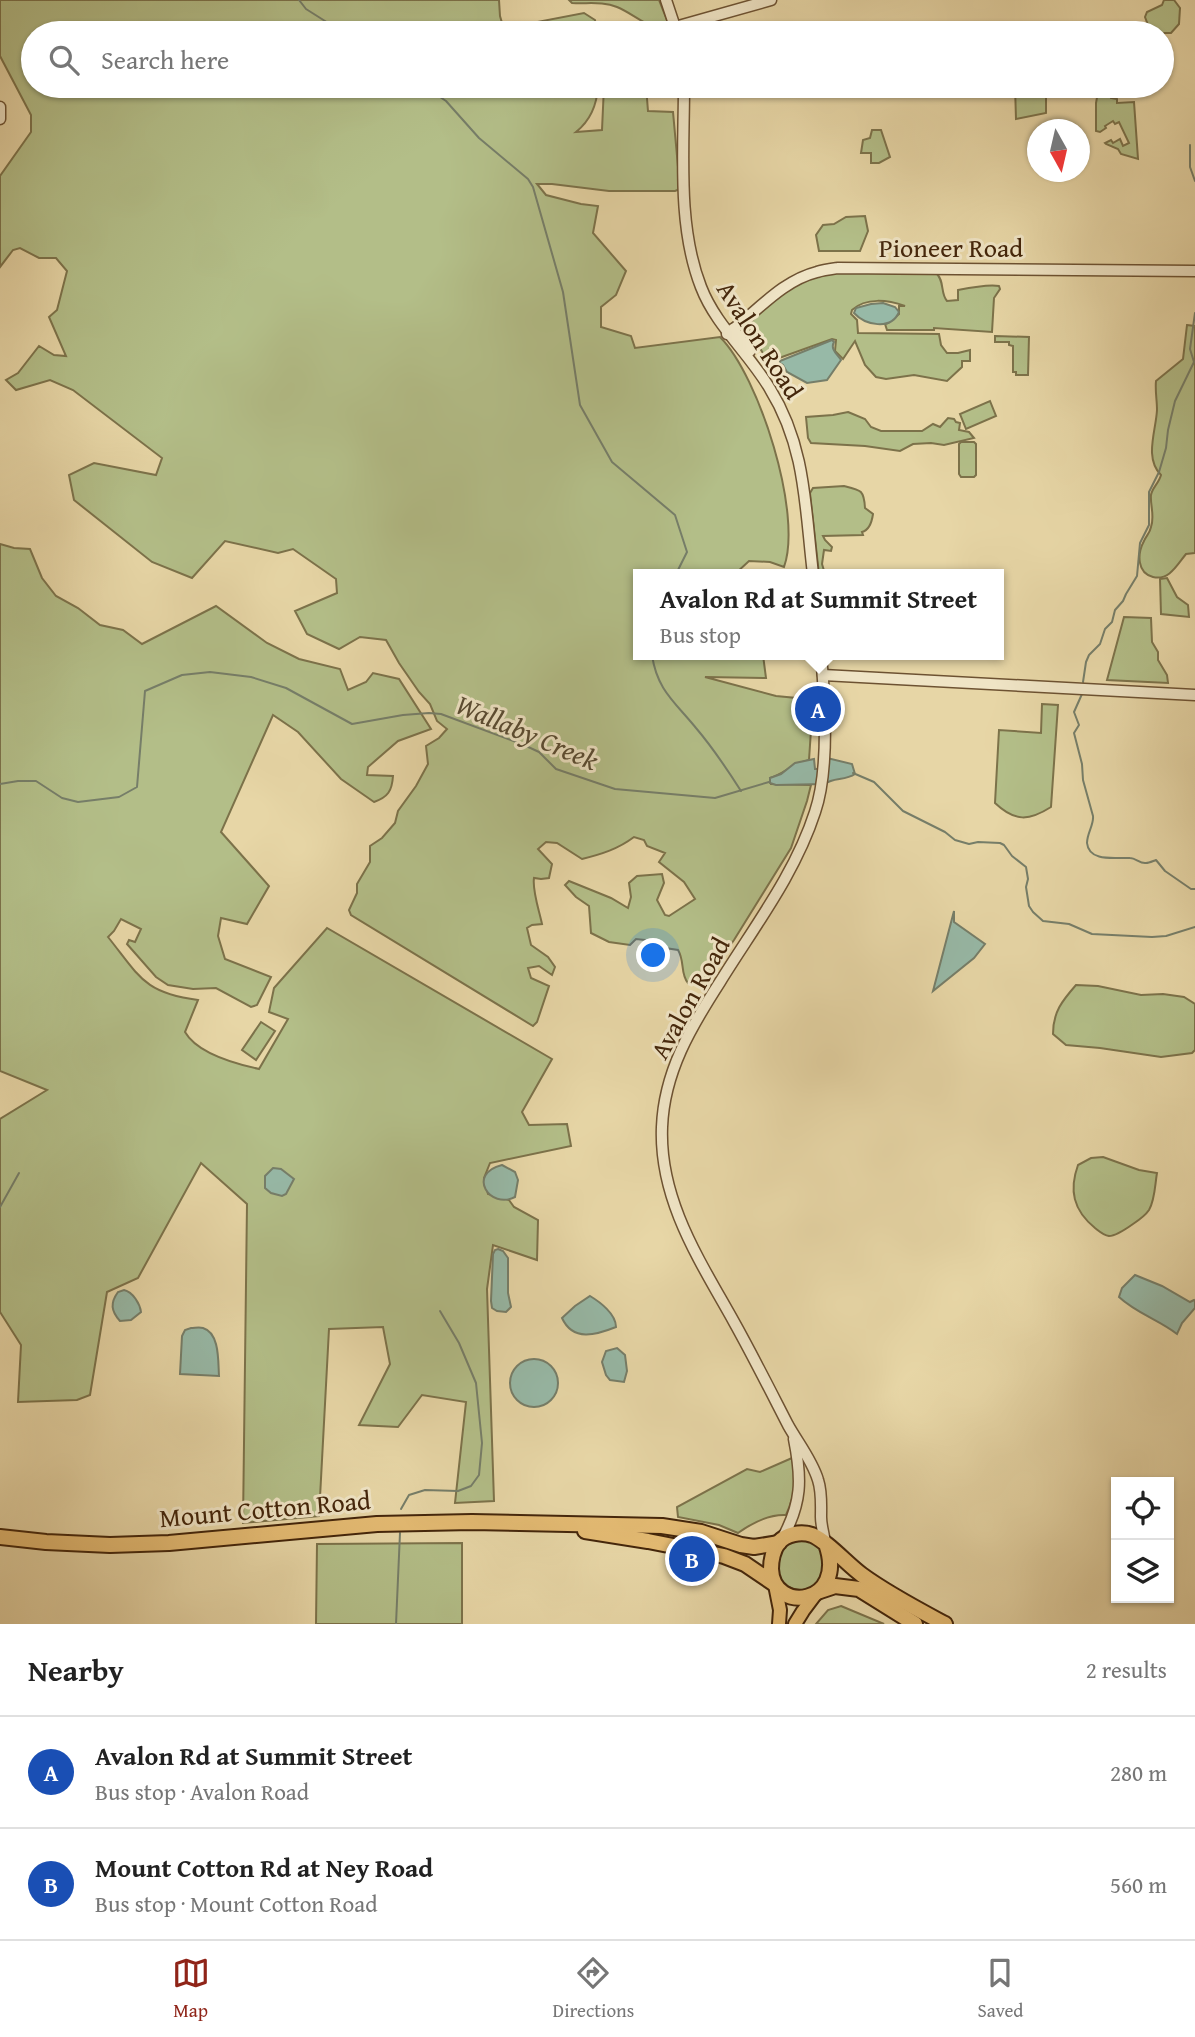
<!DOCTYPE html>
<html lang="en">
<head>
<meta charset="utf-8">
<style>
  body { margin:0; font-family:"Gentium Book Plus",serif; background:#f6f6f6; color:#222 }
  .controls { position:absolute; right:21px; bottom:21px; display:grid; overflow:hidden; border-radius:0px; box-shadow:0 2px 5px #0004 }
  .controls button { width:63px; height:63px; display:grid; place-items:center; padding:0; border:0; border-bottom:2px solid #e0e0e0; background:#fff; color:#222; font:35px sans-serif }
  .compass { position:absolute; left:1027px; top:119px; width:63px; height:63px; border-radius:50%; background:#fff; box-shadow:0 2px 5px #0004; rotate:172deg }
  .you { position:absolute; left:654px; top:956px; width:24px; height:24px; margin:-18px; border:5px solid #fff; border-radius:50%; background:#1a73e8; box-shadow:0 0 0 10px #1a73e833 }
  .badge { display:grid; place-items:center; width:46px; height:46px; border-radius:50%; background:#8f2418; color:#fff; font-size:23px; font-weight:700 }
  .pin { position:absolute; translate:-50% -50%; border:4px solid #fff; box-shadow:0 2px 7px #0006 }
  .popup { position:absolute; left:633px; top:569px; width:371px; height:91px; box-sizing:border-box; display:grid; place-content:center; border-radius:0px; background:#fff; filter:drop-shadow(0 2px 5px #0005); font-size:23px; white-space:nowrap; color:#767676 }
  .popup b { font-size:26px; color:#222 }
  .popup::after { content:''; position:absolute; left:50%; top:100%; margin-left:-14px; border:14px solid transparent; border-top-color:#fff }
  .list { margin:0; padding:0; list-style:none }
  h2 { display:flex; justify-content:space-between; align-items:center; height:91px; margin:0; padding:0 28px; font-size:30px }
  h2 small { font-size:23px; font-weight:400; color:#767676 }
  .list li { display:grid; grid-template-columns:46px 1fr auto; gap:21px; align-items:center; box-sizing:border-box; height:112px; padding:0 28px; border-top:2px solid #e0e0e0 }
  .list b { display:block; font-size:26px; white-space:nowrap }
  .list p { margin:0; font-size:23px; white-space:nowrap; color:#767676 }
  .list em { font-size:23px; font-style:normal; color:#767676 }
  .icon { flex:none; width:38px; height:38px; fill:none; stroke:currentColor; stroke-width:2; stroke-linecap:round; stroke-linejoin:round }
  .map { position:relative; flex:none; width:1195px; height:1624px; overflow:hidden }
  .search { position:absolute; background:#fff; box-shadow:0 2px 5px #0004; left:21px; right:21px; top:21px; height:77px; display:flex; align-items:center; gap:18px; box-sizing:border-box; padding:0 24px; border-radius:38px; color:#767676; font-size:26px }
  .sheet { height:315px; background:#fff }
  nav { display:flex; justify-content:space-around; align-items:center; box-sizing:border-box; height:98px; border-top:2px solid #e0e0e0; background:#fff; font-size:19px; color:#767676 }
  nav a { display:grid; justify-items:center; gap:4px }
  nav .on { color:#8f2418 }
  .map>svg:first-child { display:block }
  .green { fill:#b3be88; stroke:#7c724a; stroke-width:2 }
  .water { fill:#97b9a7; stroke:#767e69; stroke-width:2 }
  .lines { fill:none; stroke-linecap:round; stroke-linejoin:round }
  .stream { stroke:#767e69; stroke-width:2 }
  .minor-casing { stroke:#6d5232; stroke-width:13 }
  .major-casing { stroke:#44260b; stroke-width:16 }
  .highway-casing { stroke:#44260b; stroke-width:18 }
  .minor { stroke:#efe4c5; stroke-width:10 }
  .major { stroke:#e4bb73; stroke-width:12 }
  .highway { stroke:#e4bb73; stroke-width:14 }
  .labels { text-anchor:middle; stroke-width:6; stroke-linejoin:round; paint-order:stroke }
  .street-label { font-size:26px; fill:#44260b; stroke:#efe4c5 }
  .water-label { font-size:28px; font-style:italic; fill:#594b32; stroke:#efe4c5 }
</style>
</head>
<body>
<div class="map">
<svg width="1195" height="1624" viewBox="0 0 1195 1624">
  <rect width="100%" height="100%" fill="#e7d6a6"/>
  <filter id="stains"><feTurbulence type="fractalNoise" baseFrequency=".00286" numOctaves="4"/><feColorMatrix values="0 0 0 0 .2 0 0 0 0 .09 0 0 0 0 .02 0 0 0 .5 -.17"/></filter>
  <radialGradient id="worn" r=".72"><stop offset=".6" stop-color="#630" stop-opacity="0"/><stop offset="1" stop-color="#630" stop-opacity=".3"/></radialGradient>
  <!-- green -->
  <g class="green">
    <path d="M0,0H499L500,16L505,33H33V86H598C597,105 591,120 576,132L602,130L604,86H646L648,111L673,112L680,189L675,191H609L552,184H537L546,195L581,204L598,206L593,233L626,271L616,295L601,307V327L631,336L635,348L720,337C759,376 803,514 784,567L770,562L749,561L735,574H638V655H763L766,678L705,677L776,696L807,699L811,730L809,760C791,764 786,773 770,778L771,784L811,785L807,801L791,848L734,940L709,975L688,983C680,974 685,961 678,950L652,946L645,940L636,939L630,945L609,942L591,933L589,906L576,897L565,885L569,881L611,898L628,908L631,897L629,883L637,876L662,874L664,883L657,900L665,915L669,916L695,899L684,882L659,862L665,853L647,846L644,840L634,837C618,849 602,854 582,859L557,843L546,842L538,849L552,864L549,878L541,879L534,878C532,890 539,910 542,924L532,925L527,928L531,945L548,957L555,967L552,975L539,966L528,968L531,978L549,986L537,1022L533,1026L351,915L349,910L357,893V884L370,862V846L382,838L395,823L398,811L416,786L428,764L426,746L439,738L447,729L437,721L430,704L419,692L399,663L386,640L360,637L339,649L307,634L295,611L337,593L336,579L293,549L278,553L225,541L192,578L152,562L74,500L69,475L94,463L156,475L162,458L73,390L50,380L16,390L6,380L18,373L39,346L54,355L66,356L49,317L57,310L67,271L56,258H39L20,248L13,250L0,267V176L31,132V115L0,56Z"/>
    <path d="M569,0H659L670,28L667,30C647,28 634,14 617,7C603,1 587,4 572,3Z"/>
    <polygon points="1164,0 1174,0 1180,8 1179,24 1171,33 1151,33 1145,17 1147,12 1162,5"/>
    <polygon points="584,13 595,20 597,33 536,33 537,22"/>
    <polygon points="1015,86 1046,86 1046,113 1016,119"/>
    <polygon points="1099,86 1112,86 1111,98 1117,99 1117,103 1134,102 1138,159 1121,154 1118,149 1106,144 1105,143 1111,140 1113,143 1120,139 1123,146 1129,143 1119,122 1115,124 1113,121 1105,126 1106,128 1100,132 1096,131 1096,103"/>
    <polygon points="872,130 881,130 890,157 879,163 871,163 871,153 861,153 863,140 870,138"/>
    <polygon points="865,216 868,231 860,251 819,251 816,235 823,225 834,224 846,217"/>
    <path d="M839,272L936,273C945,281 940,293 947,301L958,300V290C968,288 989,284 999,286L1000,289L994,298L992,332L934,328V330H887L885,324L888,323L899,314V306H905C888,300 866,297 852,310L851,314L857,320L858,333L939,334L941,345L947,353H958L970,350V361H962V367L947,381L914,375L886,379L876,377L865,365L855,341L843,359L835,351L836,340L832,339L768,362L746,324L772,299L813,275Z"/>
    <path d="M1187,325L1195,326V553L1186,554C1177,565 1169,581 1153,577C1137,573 1137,554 1144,541C1146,536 1150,533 1151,527C1155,516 1150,505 1151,495C1152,488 1159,483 1161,475C1144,458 1156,431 1157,410C1157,400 1155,391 1156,381L1183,359Z"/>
    <polygon points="995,336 1029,337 1028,375 1016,375 1016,372 1013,372 1013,346 1009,345 1009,342 995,342"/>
    <polygon points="990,401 996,416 966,429 960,414"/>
    <polygon points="848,412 865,419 871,427 881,431 922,431 933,424 940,427 948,418 954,419 956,422 960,423 959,430 969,432 974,438 944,445 931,443 913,444 900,451 865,446 811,443 808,438 806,417 833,415"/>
    <polygon points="961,442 974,442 976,444 976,475 974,477 961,477 959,474 959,444"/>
    <path d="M844,486C861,490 864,490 865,508L873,514C872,521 870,530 862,532L863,535L823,536L825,540L832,547L831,551L824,550L822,564L825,574H819L810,493L813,488Z"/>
    <path d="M0,544L14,548L30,549L42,578L56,596L78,608L100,625L123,630L142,644L216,606L267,643L299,659L340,669L348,690L366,682L373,673L399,679L431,729L398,741L368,767L367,775L393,776C392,791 388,797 374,802L341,779L298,732L273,715L221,832L269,886L247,924L221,918L218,936L225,959L271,977L257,1005L251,1007L216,988L193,989L168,985L156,977L127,944L129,940L135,942L141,929L121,919L114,931L108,937C140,977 144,993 198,1000L185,1032C197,1053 236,1064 259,1069L288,1019L269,1012L274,988L327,928L552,1059L522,1112L529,1125L567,1124L571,1146L490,1163L484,1178L488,1194L509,1200L514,1207L538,1220L537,1260L493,1245L487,1289L494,1501L455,1503L466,1402L422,1395L398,1427L359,1425L390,1364L383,1327L329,1329L319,1516L243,1523L247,1204L201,1163L138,1278L107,1292L90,1395L77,1400L18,1402L21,1345L0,1312V1119L47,1090L0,1071Z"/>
    <polygon points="1167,578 1177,597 1188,605 1189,617 1161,614 1160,579"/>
    <polygon points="1124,617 1151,618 1152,642 1158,652 1158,660 1167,675 1168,683 1107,680"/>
    <path d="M1042,704L1058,705L1051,807C1029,821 1015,822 995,803L999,730L1041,733Z"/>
    <path d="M1076,985L1098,986L1141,995L1163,994L1184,997L1195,1004V1050L1192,1053L1161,1057L1100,1048L1066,1045L1053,1034C1053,1012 1062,1001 1076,985Z"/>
    <polygon points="261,1022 275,1031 256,1060 242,1050"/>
    <path d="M1103,1157L1139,1170L1157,1173C1155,1184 1155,1200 1149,1210C1145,1216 1139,1220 1133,1224C1126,1229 1116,1236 1109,1236C1103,1235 1099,1231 1095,1228C1073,1210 1069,1190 1078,1165L1091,1158Z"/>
    <path d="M792,1458C796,1481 796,1493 786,1515C768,1514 752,1523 738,1533L719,1525L678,1517L677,1507L747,1469L760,1472Z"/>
    <circle cx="801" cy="1565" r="25"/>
    <polygon points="462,1543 462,1624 316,1624 317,1544"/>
    <polygon points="841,1606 884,1624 816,1624 828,1610"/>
  </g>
  <!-- water -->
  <g class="water">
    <path d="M883,303L895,307L899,312C891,331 865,325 854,313L856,308L871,304Z"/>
    <path d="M832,340L834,342C830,349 837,354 841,360L827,380L807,383L787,372L783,365L780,363V361Z"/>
    <path d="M827,758L852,764L855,774C845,781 833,777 825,784L776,785L770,783V778L781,774L795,763L814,759L815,769H823Z"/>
    <polygon points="954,911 954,922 985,944 974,958 933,991"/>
    <path d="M502,1165L515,1172L518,1180L515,1197C490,1210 466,1174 502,1165Z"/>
    <polygon points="273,1168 281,1169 294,1179 286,1194 282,1196 271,1193 265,1188 265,1176"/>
    <polygon points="498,1249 503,1251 508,1258 508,1293 511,1307 506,1312 497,1311 492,1308 491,1301 493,1254 495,1250"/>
    <path d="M1135,1275L1162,1286L1190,1302L1194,1300L1195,1301V1308L1182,1323L1177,1334C1159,1320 1136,1313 1119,1297L1122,1288Z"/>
    <path d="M124,1290C133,1292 140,1304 141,1312L131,1320L120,1321C111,1311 110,1303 118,1292Z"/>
    <path d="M590,1296C600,1302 616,1314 616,1327C596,1335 573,1342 562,1318L575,1306Z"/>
    <path d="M191,1328C195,1328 199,1327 203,1328C220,1333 218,1362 219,1376L180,1374L182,1336L185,1330Z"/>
    <polygon points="617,1348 625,1355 627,1371 624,1382 610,1380 606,1375 602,1362 606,1351"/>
    <circle cx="534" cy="1383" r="24"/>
  </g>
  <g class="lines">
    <!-- stream -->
    <g class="stream">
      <polyline points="299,0 306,9 344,33"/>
      <polyline points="424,86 446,101 479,138 528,179 533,187 563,292 580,405 612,462 675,515 687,552 676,574"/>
      <polyline points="1190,145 1190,167 1195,181"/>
      <path d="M652,655C657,690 675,702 696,728C713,748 727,769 741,791"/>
      <polyline points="1083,682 1086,662 1089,655 1100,644 1105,629 1112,622 1115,610 1123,601 1126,594 1137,576 1140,543 1149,525 1149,492 1159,472 1166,448 1168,430 1175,401 1194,362 1190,349 1195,313"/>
      <path d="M1082,694L1074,712L1079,725L1074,733L1082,764L1083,780L1093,816C1094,825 1087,833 1087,843C1089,863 1117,857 1130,858C1136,858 1140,864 1146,863C1149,863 1153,861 1156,860L1165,871L1191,889H1195"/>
      <polyline points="853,773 874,782 903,811 945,832 955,840 969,844 978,842 1000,843 1004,845 1012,856 1026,867 1028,879 1026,887 1029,906 1033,912 1043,921 1069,924 1092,934 1152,937 1166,936 1195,927"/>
      <polyline points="0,784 18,781 36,781 62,798 78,802 119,797 137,787 145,691 182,675 210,672 251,677 286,688 352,724 403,715 429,713 441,714 524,745 539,752 556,769 615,789 715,798 769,782"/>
      <polyline points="0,1207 19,1173"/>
      <polyline points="401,1509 409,1495 425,1490 458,1491 471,1486 479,1475 482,1443 476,1383 459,1343 440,1311"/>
      <polyline points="396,1624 400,1533"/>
    </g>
    <defs>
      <g id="minor">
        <polyline points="666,0 677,33"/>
        <polyline points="675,27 771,0"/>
        <path d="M684,86C684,151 677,226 701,287C716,326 749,353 770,389C806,447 805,508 813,574"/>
        <polyline points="0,107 0,119"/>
        <polyline points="733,329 750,351"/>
        <path d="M727,334C756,313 781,281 817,272C823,270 831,269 838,268L1195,271"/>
        <path d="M821,655C825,698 829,771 815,812C795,874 754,927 720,982C691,1027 664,1072 662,1127C659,1200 700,1261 734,1322C753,1356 770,1390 788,1425C798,1443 812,1460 818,1480C822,1492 821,1505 821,1517C821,1526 824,1534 825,1543"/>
        <polyline points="823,675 1195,695"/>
        <path d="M782,1539C802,1503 802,1479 794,1439"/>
      </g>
      <g id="major">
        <polyline points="775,1585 780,1610 779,1624"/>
        <polyline points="795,1624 803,1611 815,1595"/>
      </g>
      <g id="highway">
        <polyline points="585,1531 648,1541 724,1556 745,1564 773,1583"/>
        <polyline points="0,1537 46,1542 110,1545 169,1543 377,1524 472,1522 662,1526 701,1532 741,1545 754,1547 779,1543"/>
        <path d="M826,1544C848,1605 773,1615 771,1569C771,1560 773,1551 778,1543C786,1534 801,1531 812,1535C827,1541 848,1565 862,1575C888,1594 917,1609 945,1624"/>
        <polyline points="820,1591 835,1586 859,1589 915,1624"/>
      </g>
    </defs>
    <!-- minor casing -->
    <use href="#minor" class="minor-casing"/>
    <!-- major casing -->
    <use href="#major" class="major-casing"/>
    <!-- highway casing -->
    <use href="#highway" class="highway-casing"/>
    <!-- minor -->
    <use href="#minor" class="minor"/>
    <!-- major -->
    <use href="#major" class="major"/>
    <!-- highway -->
    <use href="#highway" class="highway"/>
  </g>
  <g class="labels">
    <!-- street labels -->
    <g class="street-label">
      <text x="951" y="257">Pioneer Road</text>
      <text transform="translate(760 340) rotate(57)" y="9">Avalon Road</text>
      <text transform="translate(690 998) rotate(-61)" y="9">Avalon Road</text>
      <text transform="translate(265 1509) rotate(-5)" y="9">Mount Cotton Road</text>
    </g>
    <!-- water labels -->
    <g class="water-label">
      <text transform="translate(527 732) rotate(23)" y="10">Wallaby Creek</text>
    </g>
  </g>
  <rect width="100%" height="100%" filter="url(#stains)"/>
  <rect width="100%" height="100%" fill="url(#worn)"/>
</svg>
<div class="controls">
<button><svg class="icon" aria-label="locate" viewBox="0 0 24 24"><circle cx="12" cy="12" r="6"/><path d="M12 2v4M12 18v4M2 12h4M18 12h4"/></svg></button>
<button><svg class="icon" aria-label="layers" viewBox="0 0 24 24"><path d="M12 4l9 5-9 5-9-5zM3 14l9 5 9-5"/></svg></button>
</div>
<svg class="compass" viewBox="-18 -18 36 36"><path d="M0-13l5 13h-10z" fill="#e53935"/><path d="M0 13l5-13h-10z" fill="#767676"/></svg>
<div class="you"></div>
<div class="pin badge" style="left:818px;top:709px;background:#1a4fb4">A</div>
<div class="popup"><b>Avalon Rd at Summit Street</b>Bus stop</div>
<div class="pin badge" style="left:692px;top:1559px;background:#1a4fb4">B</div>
<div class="search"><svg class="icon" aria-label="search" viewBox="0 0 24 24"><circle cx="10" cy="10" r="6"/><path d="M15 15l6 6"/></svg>Search here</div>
</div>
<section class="sheet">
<h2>Nearby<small>2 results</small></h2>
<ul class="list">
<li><span class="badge" style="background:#1a4fb4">A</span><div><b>Avalon Rd at Summit Street</b><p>Bus stop · Avalon Road</p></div><em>280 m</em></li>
<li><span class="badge" style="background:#1a4fb4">B</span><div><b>Mount Cotton Rd at Ney Road</b><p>Bus stop · Mount Cotton Road</p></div><em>560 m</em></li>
</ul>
</section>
<nav>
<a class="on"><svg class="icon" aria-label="map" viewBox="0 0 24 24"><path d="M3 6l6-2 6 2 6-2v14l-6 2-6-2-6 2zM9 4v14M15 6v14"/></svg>Map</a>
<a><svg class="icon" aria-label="directions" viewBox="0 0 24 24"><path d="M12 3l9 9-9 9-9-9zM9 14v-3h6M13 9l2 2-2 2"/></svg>Directions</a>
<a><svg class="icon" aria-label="saved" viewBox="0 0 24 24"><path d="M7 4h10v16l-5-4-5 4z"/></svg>Saved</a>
</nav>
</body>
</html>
